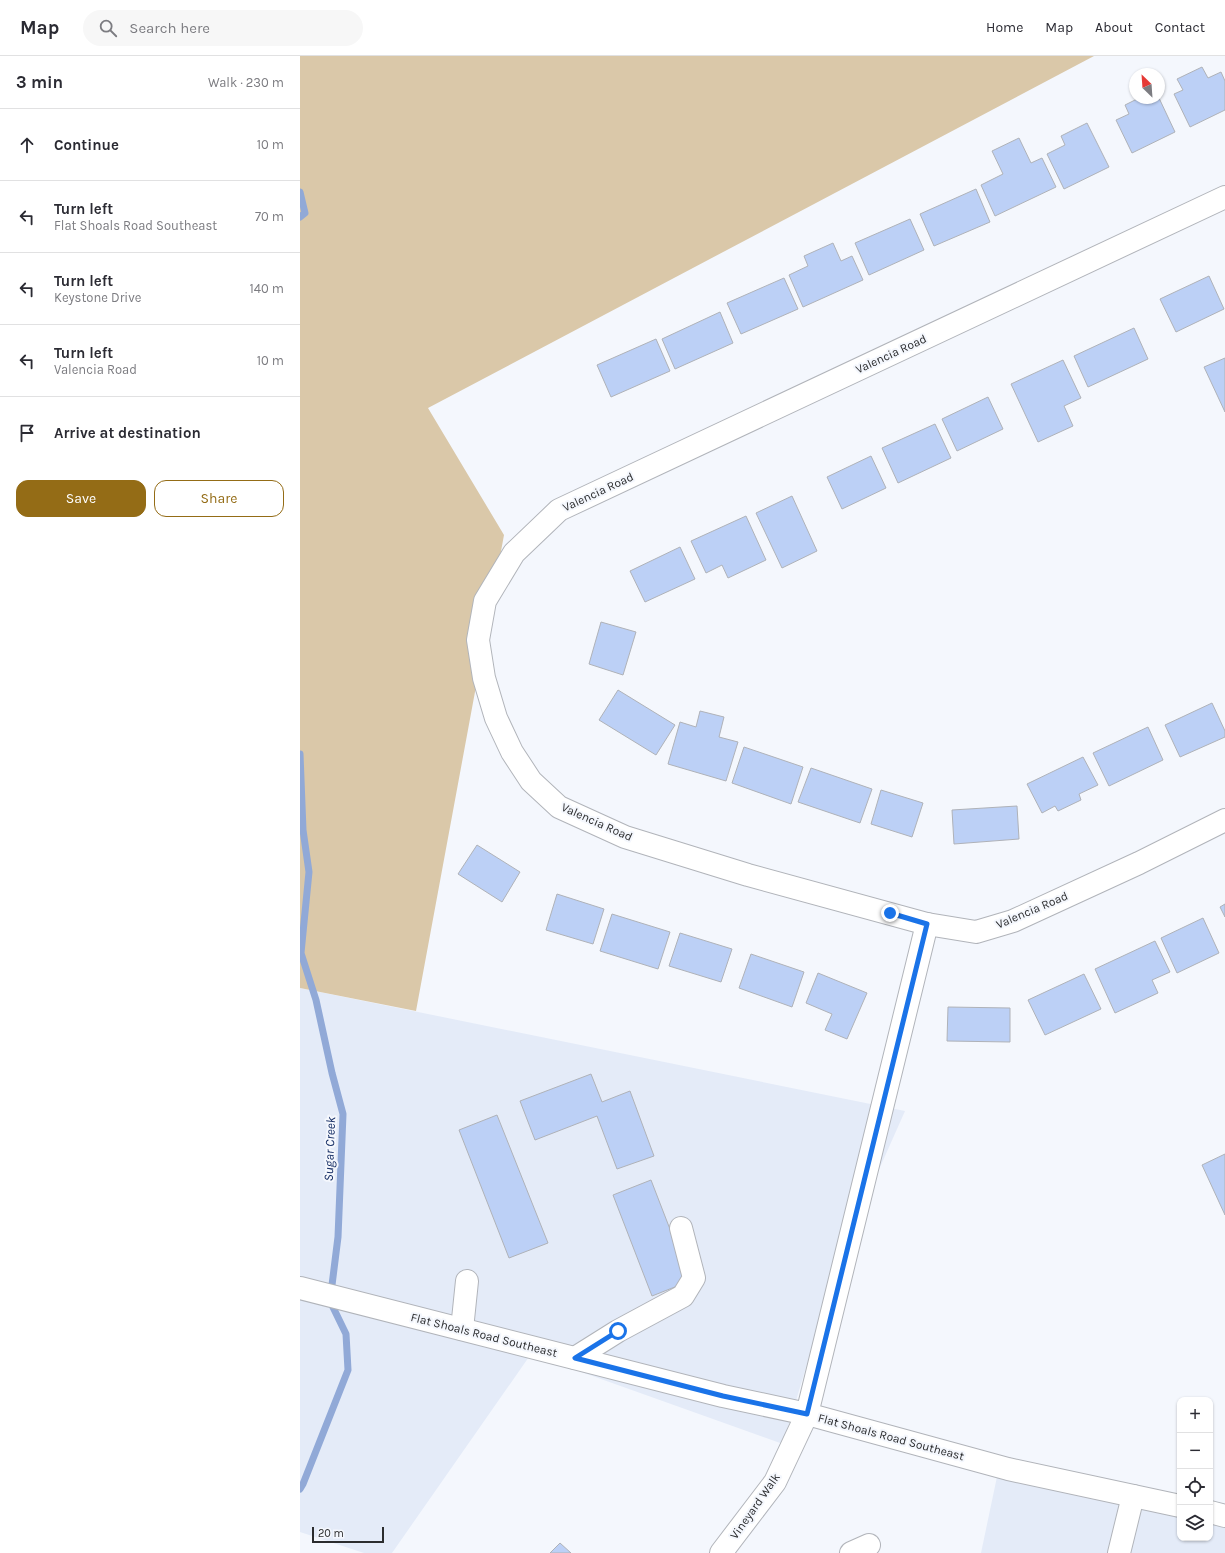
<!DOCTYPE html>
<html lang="en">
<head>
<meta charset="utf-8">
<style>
  body { margin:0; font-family:Karla,sans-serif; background:#f7f7f7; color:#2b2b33 }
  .controls { position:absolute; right:12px; bottom:12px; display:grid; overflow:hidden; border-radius:8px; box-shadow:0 1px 3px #0004 }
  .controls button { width:36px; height:36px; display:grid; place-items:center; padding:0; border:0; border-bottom:1px solid #e1e1e2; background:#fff; color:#2b2b33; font:20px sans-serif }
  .compass { position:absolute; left:829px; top:12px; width:36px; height:36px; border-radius:50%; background:#fff; box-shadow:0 1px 3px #0004; rotate:335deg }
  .scale { position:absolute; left:12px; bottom:10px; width:72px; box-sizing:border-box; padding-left:4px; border:2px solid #2b2c2e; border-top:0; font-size:11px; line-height:14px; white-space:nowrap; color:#2b2c2e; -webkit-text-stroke:3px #f4f7fd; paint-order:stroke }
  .stop { position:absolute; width:12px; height:12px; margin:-9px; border:3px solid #1a73e8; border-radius:50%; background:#fff }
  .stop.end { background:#1a73e8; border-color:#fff; box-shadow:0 1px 4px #0008 }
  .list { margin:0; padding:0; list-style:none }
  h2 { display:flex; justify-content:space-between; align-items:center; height:52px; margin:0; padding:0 16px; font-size:17px }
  h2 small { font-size:13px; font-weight:400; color:#7c7c81 }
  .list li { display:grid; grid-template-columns:26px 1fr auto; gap:12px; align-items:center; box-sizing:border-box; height:72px; padding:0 16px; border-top:1px solid #e1e1e2 }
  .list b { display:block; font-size:15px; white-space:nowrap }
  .list p { margin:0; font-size:13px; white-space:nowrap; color:#7c7c81 }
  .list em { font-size:13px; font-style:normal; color:#7c7c81 }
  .actions { display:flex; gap:8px; padding:12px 16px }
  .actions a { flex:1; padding:9px 0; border:1px solid #946c16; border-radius:12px; text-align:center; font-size:14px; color:#946c16 }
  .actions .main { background:#946c16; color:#fff }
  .icon { flex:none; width:22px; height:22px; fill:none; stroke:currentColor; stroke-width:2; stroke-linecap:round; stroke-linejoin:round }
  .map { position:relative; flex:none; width:925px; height:1497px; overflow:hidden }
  header { display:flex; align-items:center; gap:24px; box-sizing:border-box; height:56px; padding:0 20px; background:#fff; border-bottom:1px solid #e1e1e2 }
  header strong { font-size:19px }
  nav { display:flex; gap:22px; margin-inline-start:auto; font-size:14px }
  .search { width:280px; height:36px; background:#f7f7f7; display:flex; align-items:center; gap:10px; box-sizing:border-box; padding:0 14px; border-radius:22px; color:#7c7c81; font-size:15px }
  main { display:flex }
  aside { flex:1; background:#fff }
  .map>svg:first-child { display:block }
  .built { fill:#e4ebf8 }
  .green { fill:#dac8a9 }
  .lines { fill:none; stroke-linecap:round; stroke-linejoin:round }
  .stream { stroke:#91a9d7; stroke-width:7 }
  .building { fill:#bcd0f6; stroke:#afb2b8 }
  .minor-casing { stroke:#b1b4ba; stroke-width:24 }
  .minor { stroke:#fff; stroke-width:22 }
  .route { stroke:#1a73e8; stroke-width:5 }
  .labels { text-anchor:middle; stroke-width:4; stroke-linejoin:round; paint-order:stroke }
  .street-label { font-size:12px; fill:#2b2c2e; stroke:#f4f7fd }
  .water-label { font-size:13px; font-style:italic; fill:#152d64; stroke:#f4f7fd }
</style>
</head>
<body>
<header>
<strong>Map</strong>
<div class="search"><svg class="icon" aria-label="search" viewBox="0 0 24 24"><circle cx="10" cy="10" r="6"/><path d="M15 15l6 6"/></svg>Search here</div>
<nav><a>Home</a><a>Map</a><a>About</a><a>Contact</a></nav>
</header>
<main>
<aside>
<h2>3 min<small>Walk · 230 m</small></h2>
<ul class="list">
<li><svg class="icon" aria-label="ahead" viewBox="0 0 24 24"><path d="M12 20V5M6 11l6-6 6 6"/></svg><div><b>Continue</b></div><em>10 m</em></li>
<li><svg class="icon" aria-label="left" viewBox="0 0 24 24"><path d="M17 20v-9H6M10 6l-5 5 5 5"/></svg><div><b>Turn left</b><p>Flat Shoals Road Southeast</p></div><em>70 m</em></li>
<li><svg class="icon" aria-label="left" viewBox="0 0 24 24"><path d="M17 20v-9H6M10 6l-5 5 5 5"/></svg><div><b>Turn left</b><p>Keystone Drive</p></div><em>140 m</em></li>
<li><svg class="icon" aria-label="left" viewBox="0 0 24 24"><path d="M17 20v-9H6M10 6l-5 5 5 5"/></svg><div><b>Turn left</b><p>Valencia Road</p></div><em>10 m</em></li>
<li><svg class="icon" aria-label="arrive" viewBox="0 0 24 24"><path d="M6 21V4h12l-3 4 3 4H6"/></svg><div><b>Arrive at destination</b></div></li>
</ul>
<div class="actions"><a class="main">Save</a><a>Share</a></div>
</aside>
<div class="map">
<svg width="925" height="1497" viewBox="0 0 925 1497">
  <rect width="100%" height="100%" fill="#f4f7fd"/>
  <!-- built -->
  <g class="built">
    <polygon points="0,932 605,1055 537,1208 483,1388 231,1298 92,1497 64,1497 0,1476"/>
    <polygon points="698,1416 880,1444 880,1482 910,1482 910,1450 925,1453 925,1497 681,1497"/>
  </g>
  <!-- green -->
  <polygon class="green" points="0,0 794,0 128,352 204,479 116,955 0,932"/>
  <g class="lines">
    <!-- stream -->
    <g class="stream">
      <polyline points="0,136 5,157 0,161"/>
      <polyline points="0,698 3,774 9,816 1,897 16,944 32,1017 43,1058 38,1181 30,1245 46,1278 48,1314 3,1428 0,1433"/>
    </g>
  </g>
  <!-- building -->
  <g class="building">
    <polygon points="902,11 908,22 921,16 925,25 925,54 890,71 874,38 883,34 877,23"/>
    <polygon points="839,42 859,42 875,76 832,97 816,64 829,58 825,49"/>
    <polygon points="787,67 809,111 764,133 747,98 765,89 761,80"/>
    <polygon points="719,82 731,107 742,102 756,131 695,160 681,129 703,118 692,95"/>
    <polygon points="676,133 690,166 634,190 620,158"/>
    <polygon points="610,163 624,194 569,219 555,187"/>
    <polygon points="533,187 541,205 552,200 563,224 503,251 489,219 508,210 504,200"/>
    <polygon points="909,220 924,253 876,276 860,243"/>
    <polygon points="484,222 498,253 441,278 427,247"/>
    <polygon points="420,256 433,287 375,313 362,283"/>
    <polygon points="834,272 848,303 788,331 774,300"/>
    <polygon points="356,283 370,315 311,341 297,309"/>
    <polygon points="925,302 925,356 904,311"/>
    <polygon points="763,304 781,342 764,350 773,370 738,386 711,328"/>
    <polygon points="688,341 703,373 657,395 642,363"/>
    <polygon points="635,368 651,402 598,427 582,392"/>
    <polygon points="571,400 586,432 542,453 527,421"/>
    <polygon points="492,440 517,495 482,512 456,457"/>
    <polygon points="446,460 466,504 428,522 422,509 406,517 391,485"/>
    <polygon points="380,491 395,523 345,546 330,515"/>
    <polygon points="301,566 336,576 323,619 289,608"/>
    <polygon points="318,634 375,669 356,699 299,664"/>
    <polygon points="912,647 925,675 925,681 880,701 865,669"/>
    <polygon points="400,655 424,661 419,681 438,686 426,725 368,708 380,666 396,671"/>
    <polygon points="848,671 863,704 809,730 793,697"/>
    <polygon points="444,691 503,711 491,748 432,727"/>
    <polygon points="783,701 798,729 779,738 781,744 758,755 755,750 742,757 727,728"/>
    <polygon points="511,712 572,733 560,767 498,746"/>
    <polygon points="581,734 623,747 612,781 571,768"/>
    <polygon points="717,750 719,783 654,788 652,754"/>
    <polygon points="177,789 220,816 202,846 158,818"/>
    <polygon points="257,838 304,853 293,888 246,874"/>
    <polygon points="925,848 925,861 920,851"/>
    <polygon points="312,858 370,876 358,913 300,895"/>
    <polygon points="903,862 919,897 877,917 861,882"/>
    <polygon points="380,877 432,893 421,926 369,910"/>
    <polygon points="855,885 870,916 852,924 858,937 815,957 795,913"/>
    <polygon points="451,898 504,916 492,951 439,932"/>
    <polygon points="518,917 567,937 547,983 525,974 532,958 506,947"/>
    <polygon points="784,918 801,953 745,979 728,944"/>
    <polygon points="648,951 710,952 710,986 647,985"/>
    <polygon points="291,1018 302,1046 330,1035 354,1100 317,1113 297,1060 235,1084 220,1045"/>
    <polygon points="197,1059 248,1187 209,1202 159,1074"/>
    <polygon points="925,1098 925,1159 902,1109"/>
    <polygon points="351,1124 390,1225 352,1240 313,1139"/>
    <polygon points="260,1487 271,1497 250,1497"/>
  </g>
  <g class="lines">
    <defs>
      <g id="minor">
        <polyline points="925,141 259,454 214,497 185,545 178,584 184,622 196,662 212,696 231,725 259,751 325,781 448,819 627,868 676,876 713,865 839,807 925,764"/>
        <polyline points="0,1232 423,1340 507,1358 708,1413 880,1450"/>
        <polyline points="162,1273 167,1225"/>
        <polyline points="275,1302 318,1275 383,1240 394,1222 381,1172"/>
        <polyline points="910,1456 925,1460"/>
        <polyline points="421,1497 475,1426 507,1358 627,868"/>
        <polyline points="551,1497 569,1489"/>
        <polyline points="819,1497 833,1440"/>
      </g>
    </defs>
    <!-- minor casing -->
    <use href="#minor" class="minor-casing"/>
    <!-- minor -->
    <use href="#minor" class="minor"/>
  </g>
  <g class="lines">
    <!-- route -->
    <polyline class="route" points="318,1275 275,1302 423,1340 507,1358 627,868 590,857"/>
  </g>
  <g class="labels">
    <!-- street labels -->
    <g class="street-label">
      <text transform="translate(591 298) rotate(-25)" y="4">Valencia Road</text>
      <text transform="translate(298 436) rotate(-25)" y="4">Valencia Road</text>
      <text transform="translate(297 766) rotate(24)" y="4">Valencia Road</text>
      <text transform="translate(732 854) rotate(-23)" y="4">Valencia Road</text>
      <text transform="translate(184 1279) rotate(14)" y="4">Flat Shoals Road Southeast</text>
      <text transform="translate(591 1381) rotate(15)" y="4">Flat Shoals Road Southeast</text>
      <text transform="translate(455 1450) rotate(-55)" y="4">Vineyard Walk</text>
    </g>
    <!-- water labels -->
    <g class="water-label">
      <text transform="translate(29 1093) rotate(-88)" y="5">Sugar Creek</text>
    </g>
  </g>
</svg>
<div class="controls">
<button>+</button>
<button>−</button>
<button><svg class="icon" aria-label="locate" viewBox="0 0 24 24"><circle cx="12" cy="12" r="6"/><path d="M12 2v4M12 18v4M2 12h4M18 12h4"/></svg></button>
<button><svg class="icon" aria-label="layers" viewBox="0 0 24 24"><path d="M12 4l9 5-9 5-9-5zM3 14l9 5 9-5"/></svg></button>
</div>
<svg class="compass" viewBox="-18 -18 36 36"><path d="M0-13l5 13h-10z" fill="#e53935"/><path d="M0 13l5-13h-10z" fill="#7c7c81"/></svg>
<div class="scale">20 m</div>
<div class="stop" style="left:318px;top:1275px"></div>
<div class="stop end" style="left:590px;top:857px"></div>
</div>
</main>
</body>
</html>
